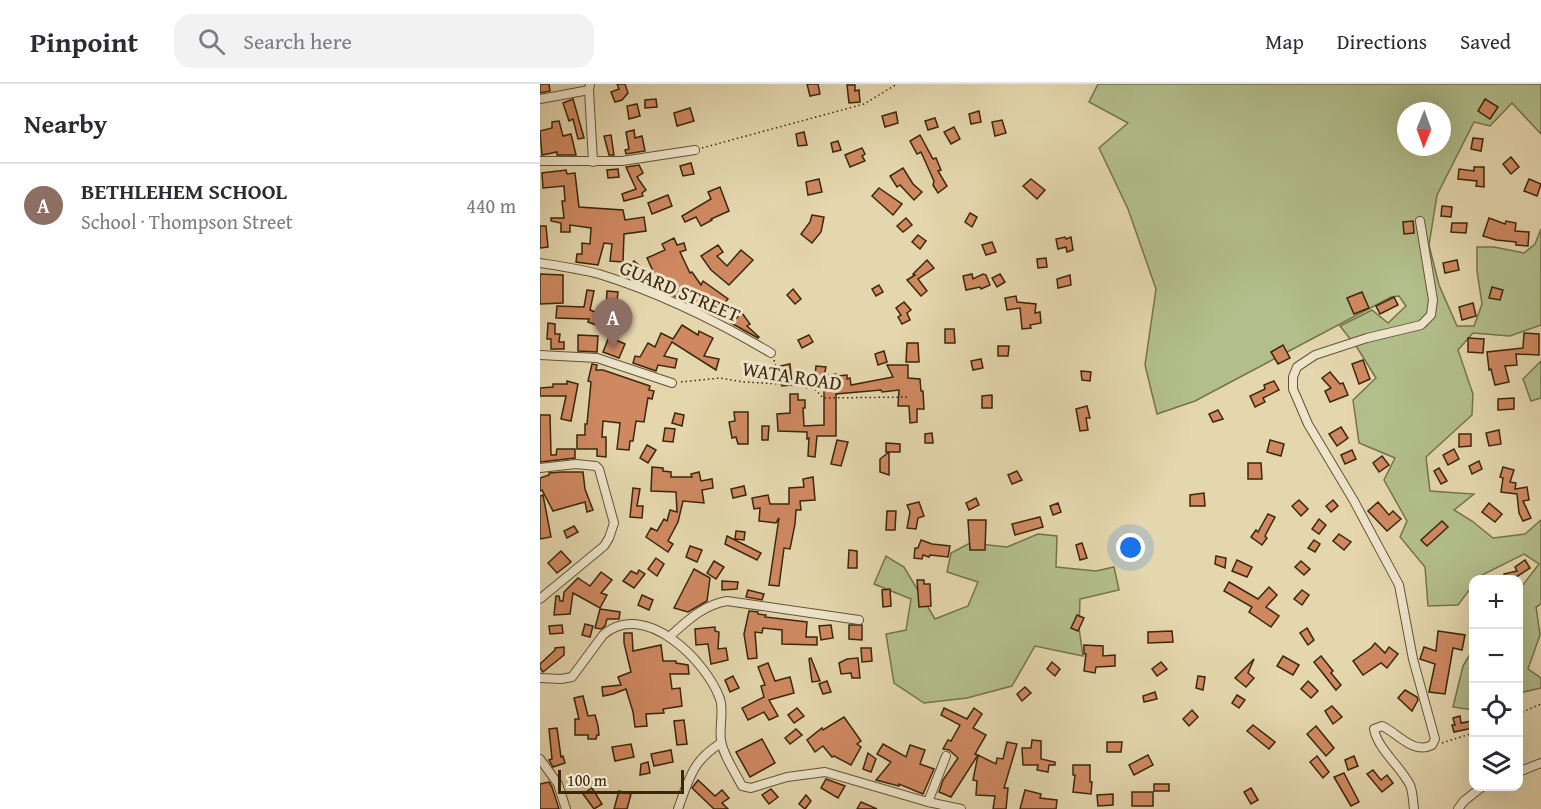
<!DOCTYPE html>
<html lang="en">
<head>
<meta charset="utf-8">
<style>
  body { margin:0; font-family:"Gentium Book Plus",serif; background:#f2f2f3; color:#2b2b33 }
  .controls { position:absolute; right:18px; bottom:18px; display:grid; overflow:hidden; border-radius:12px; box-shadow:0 6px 24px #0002 }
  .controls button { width:54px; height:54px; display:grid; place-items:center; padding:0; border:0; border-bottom:2px solid #e1e1e2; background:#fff; color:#2b2b33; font:30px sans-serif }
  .compass { position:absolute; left:857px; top:18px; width:54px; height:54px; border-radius:50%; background:#fff; box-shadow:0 6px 24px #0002; rotate:181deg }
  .scale { position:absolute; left:18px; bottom:15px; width:126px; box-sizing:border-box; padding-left:6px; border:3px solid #3b270a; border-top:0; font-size:16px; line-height:21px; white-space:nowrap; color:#3b270a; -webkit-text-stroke:4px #ede4ca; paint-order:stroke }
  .you { position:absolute; left:591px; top:464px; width:21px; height:21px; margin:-15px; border:4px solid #fff; border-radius:50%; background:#1a73e8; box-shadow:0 0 0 9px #1a73e833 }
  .badge { display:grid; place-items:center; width:39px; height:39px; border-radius:50%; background:#ea580c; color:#fff; font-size:20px; font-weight:700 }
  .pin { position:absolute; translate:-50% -50px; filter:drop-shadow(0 2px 3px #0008) }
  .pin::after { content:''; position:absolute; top:32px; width:21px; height:18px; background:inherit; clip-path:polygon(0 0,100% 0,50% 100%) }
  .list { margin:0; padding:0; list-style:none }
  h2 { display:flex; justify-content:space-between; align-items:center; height:78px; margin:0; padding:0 24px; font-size:26px }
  h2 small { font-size:20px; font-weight:400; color:#7c7c81 }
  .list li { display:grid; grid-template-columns:39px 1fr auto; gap:18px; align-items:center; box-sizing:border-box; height:84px; padding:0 24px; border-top:2px solid #e1e1e2 }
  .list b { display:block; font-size:22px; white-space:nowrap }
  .list p { margin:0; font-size:20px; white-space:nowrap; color:#7c7c81 }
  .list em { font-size:20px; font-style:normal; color:#7c7c81 }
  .icon { flex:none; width:33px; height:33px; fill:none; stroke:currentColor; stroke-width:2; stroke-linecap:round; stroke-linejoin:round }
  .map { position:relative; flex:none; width:1001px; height:725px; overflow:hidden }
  header { display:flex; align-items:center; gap:36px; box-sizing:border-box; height:84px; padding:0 30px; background:#fff; border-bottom:2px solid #e1e1e2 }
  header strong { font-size:28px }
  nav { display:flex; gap:33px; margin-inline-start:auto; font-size:21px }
  .search { width:420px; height:54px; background:#f2f2f3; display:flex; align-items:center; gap:15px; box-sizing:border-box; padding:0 21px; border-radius:18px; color:#7c7c81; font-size:22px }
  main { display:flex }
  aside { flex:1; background:#fff }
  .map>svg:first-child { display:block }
  .green { fill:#b2be8b; stroke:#76724a; stroke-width:1.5; fill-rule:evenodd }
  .building { fill:#cf8961; stroke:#3b270a; stroke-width:1.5 }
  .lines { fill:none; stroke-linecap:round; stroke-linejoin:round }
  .minor-casing { stroke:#655333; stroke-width:10 }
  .path { stroke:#3b270a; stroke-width:1.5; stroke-dasharray:1.5 3; stroke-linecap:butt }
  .minor { stroke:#ede4ca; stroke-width:8 }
  .labels { text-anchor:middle; stroke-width:6; stroke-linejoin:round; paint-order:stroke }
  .street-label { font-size:20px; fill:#3b270a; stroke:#ede4ca }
</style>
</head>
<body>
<header>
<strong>Pinpoint</strong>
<div class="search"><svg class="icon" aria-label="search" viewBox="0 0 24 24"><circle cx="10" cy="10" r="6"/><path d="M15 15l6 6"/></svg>Search here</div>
<nav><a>Map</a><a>Directions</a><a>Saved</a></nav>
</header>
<main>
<aside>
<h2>Nearby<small></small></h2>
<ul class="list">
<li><span class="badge" style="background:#8d6e63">A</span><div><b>BETHLEHEM SCHOOL</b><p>School · Thompson Street</p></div><em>440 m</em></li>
</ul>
</aside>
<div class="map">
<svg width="1001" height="725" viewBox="0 0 1001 725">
  <rect width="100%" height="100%" fill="#e4d6ad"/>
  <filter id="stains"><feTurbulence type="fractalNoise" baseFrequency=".00333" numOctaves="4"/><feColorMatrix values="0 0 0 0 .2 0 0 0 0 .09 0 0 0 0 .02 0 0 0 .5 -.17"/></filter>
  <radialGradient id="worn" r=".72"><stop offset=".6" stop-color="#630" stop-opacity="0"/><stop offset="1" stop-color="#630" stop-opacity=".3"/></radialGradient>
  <!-- green -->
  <g class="green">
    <path d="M558,0H1001V50L972,19L950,42L934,38L897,111L889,161L899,201L917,242H934L942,220L937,187V163H954L984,169L995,160L1001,145V241L970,252L933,249L918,266L933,310L932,331L886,373L890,407L934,410L914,426L932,437L953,454L985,450L1001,436V520L996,523L1000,551L988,585L1001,594V604L979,609V506L999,480L984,470L940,492L938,495L933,496V501L918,521L888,522L885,483L860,453L867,437L844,396L855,374L819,359L813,316L836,294L818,265L800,242L832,226L848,239L866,222L859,212L851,213L655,317L617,330L605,281L616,205L588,125L559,64L588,39L549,18ZM866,27H902V63H866Z"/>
    <polygon points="1001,277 1001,314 991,317 983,295"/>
    <polygon points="498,450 517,452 516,483 556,487 574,483 579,506 540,515 539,544 543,572 495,562 472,602 427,614 384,619 354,599 346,550 366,546 371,515 334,500 346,472 364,483 395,535 428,522 438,498 407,488 411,469 430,459 467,463"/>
    <polygon points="933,565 933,626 913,623 923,582"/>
  </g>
  <!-- building -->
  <g class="building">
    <polygon points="0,0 9,0 10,7 0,9"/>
    <polygon points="77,0 85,0 88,9 82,16 75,18 71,8 79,5"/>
    <polygon points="267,0 278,0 280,10 270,12"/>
    <polygon points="307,1 315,1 315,7 319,6 320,18 309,19"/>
    <polygon points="33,15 44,54 38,55 33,35 29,37 23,19"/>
    <polygon points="116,15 117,23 105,24 105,16"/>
    <polygon points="945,15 958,23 950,35 938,27"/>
    <polygon points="97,20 100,32 89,35 87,22"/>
    <polygon points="150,24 154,37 137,42 134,29"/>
    <polygon points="439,27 441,38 431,40 429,30"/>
    <polygon points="356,28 358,39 345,43 342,32"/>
    <polygon points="395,34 398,43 388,46 385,37"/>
    <polygon points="462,36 466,49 455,52 452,38"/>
    <polygon points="19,37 23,52 31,50 36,71 17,71 17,68 2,71 0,47 12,44 12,38"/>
    <polygon points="414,43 420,55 411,60 404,48"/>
    <polygon points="94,46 95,54 102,52 105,67 86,70 85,66 89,65 86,48"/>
    <polygon points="264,48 267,61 258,62 256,50"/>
    <polygon points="71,51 74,71 69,71 64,52"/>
    <polygon points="380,51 393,75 396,74 401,86 398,87 407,102 398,109 393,101 394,97 381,68 377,70 370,57"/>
    <polygon points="933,54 943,55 941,67 931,65"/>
    <polygon points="298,57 301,66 293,68 291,59"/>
    <polygon points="322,64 325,70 322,72 325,77 310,83 305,71"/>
    <polygon points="971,73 979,83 971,90 963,80"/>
    <polygon points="151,79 154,90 143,92 140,82"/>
    <polygon points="99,81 103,89 97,93 106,106 102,109 103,112 84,117 82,110 96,105 86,83"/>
    <polygon points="934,83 944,83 944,103 936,102 937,97 918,95 919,85 934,87"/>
    <polygon points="363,84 373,100 382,108 374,116 360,101 357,103 350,92"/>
    <polygon points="78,85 79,93 68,94 67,86"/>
    <polygon points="26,86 27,90 35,89 39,123 83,126 85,136 104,133 106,147 84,150 83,178 70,177 72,160 64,159 58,181 36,178 37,170 42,170 42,159 50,160 51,144 30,141 30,148 21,148 21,139 11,137 11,134 24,134 22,117 25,117 24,102 3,104 2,89"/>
    <polygon points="279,95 282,108 268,111 266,98"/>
    <polygon points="491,95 505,106 497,115 483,102"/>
    <polygon points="989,95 1001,100 997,112 984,107"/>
    <polygon points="180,103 189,127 171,135 172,136 161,142 156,133 145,138 142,132 171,115 168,108"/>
    <polygon points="339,104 362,120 353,131 332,112"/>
    <polygon points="128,111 132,122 112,130 108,119"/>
    <polygon points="902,122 912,123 911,133 901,132"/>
    <polygon points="430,129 437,133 432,143 425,138"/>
    <polygon points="272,131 284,133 281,148 272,159 261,150 270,138"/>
    <polygon points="366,134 372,141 363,148 357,142"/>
    <polygon points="949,134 965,140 966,137 976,139 975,147 989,148 988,162 976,161 976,158 956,156 943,152"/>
    <polygon points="873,137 874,149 864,150 863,138"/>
    <polygon points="912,139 927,139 926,149 911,148"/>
    <polygon points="0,142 6,142 8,163 0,164"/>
    <polygon points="378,151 386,157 380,165 372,158"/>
    <polygon points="525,153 526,155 531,153 533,166 527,168 526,163 518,165 516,155"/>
    <polygon points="134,154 137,161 144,159 146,166 140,168 150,189 152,188 161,201 163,197 188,215 176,229 173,230 132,211 128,207 126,208 116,204 119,200 107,174 125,166 122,160"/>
    <polygon points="452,158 456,168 446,171 442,161"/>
    <polygon points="178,161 183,168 177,172 187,182 201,166 213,176 189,201 171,186 161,172"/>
    <polygon points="506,174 507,183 498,184 497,175"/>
    <polygon points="387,176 394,184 378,195 387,207 381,212 367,196 375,191 373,190"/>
    <polygon points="917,176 919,186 905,189 903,179"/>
    <polygon points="94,177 106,187 100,194 87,184"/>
    <polygon points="0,190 23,191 23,219 0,220"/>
    <polygon points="432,190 433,195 443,190 446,191 450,201 441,205 440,203 426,206 423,192"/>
    <polygon points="460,190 465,198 457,203 452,194"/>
    <polygon points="530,191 531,201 518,204 517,195"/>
    <polygon points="339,201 343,208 336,212 332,205"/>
    <polygon points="952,203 963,206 960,216 949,214"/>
    <polygon points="253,205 261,215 255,220 247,211"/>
    <polygon points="47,206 54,207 50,226 63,231 59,242 48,238 49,235 16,234 17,222 44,223"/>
    <polygon points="67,207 78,208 76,225 66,224"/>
    <polygon points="822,208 829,224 814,230 807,214"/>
    <polygon points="476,212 477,218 496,220 495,229 500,228 501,239 490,241 491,244 482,245 480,224 467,226 465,214"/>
    <polygon points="854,213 858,221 840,230 836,222"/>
    <polygon points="364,218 371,226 367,229 370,236 362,240 358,233 361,231 356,224"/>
    <polygon points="933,219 936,232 922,236 919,223"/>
    <polygon points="202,229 210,240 207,242 219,253 218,254 191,239"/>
    <polygon points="8,239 15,240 15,250 20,250 19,258 24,258 24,265 11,265 11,255 7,255"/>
    <polygon points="142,241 158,251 159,247 173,254 164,272 179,275 176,286 132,258 124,272 137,275 135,284 118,281 116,287 93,279 95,272 100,273 108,259 115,263 121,249 133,255"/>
    <polygon points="405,245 414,245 415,259 405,259"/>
    <polygon points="984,249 999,250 999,271 976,270 977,281 965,282 969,298 955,301 951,285 949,286 947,268 983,264"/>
    <polygon points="38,251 58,252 57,268 38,267"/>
    <polygon points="269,251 273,258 262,264 258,256"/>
    <polygon points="69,253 85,260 79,274 63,268"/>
    <polygon points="928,254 944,255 943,269 928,268"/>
    <polygon points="367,259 378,259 379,278 366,278"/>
    <polygon points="743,261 750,274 738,280 731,268"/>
    <polygon points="458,262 469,262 468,272 458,272"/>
    <polygon points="344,267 347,278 338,281 335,270"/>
    <polygon points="441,275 443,284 433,286 431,277"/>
    <polygon points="823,276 830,295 819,300 812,280"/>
    <polygon points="52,280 57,281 56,286 63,286 110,302 109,306 114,307 112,315 108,314 104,338 96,337 93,357 90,357 89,366 77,365 80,339 63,337 62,353 66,353 66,373 57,372 57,365 37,365 37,351 45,351 45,340 47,340 51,298 48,297"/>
    <polygon points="250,280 252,301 242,302 240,282"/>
    <polygon points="347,281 368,281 368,294 380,295 381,307 383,307 384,325 377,325 377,338 370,339 369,322 358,322 359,306 342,308 341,306 296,310 296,352 277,352 275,373 268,372 269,354 267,355 267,348 238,347 237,330 250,329 250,310 258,310 258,316 265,316 265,324 263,324 264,342 284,341 284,304 274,303 276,282 286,283 284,292 296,290 297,292 307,291 307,295 310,294 311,301 353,293"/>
    <polygon points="541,287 551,288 550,297 542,296"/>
    <polygon points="790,288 800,300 803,299 808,311 790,318 785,307 791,304 782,294"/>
    <polygon points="27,297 38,300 31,337 21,335 26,312 0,312 0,304 13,303 13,300 27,300"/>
    <polygon points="734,297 739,306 723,314 725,318 715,323 710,312 725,305 724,301"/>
    <polygon points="452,311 452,324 442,324 442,312"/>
    <polygon points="974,314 974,325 958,326 958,315"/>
    <polygon points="547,322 550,334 546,334 548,346 540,347 536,325"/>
    <polygon points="678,326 683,335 673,338 669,330"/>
    <polygon points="194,328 208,328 208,360 198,360 196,353 192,354 189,338 195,337"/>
    <polygon points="135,329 144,331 142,342 132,339"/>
    <polygon points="0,331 10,331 11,371 16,371 17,365 35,365 35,374 0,378"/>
    <polygon points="222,342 229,342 228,356 222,356"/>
    <polygon points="801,343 808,354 797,362 789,350"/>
    <polygon points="125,344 135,345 133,358 123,357"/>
    <polygon points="959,346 961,360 949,362 946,349"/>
    <polygon points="392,349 393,359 385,359 385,350"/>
    <polygon points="919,350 931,350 931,362 919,363"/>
    <polygon points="297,356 308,358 301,382 291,380"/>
    <polygon points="730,356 744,360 741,372 727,368"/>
    <polygon points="346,359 360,360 360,368 349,368 349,391 340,388 340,375 349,368 346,368"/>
    <polygon points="107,361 116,366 108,379 100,374"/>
    <polygon points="914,365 919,375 908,381 903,371"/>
    <polygon points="812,366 816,375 805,380 801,371"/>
    <polygon points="842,372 849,381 839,388 833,379"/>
    <polygon points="939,377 942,385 932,390 929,382"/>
    <polygon points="708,379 721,379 722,395 708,395"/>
    <polygon points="112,383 123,384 123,387 131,388 131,393 152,393 151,390 159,388 161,397 172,395 173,404 162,406 164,419 143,417 138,438 128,457 133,460 128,468 106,453 111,444 117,447 124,435 127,437 130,426 137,428 136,408 111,407"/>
    <polygon points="963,383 974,386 970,398 976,399 975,405 987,403 989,416 983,417 991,434 983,437 979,429 977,410 961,408 963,394 960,393"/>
    <polygon points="899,384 907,397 901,400 894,387"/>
    <polygon points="477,387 482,396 472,400 468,391"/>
    <polygon points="22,388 43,388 45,405 53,426 47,428 45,418 13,427 2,406 0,407 0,394 9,391 9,389"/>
    <polygon points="273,393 275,416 260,417 261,426 256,426 255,440 250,465 244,464 239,502 229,501 239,434 236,439 219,437 220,424 214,425 212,414 228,411 230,420 249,420 249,404 264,403 263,395"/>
    <polygon points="204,402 206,411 193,414 191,405"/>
    <polygon points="93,404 100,405 97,422 103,422 102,434 90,433"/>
    <polygon points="664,409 665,422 650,422 650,411"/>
    <polygon points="3,411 11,453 0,455 0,412"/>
    <polygon points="436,414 439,421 429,426 426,419"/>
    <polygon points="759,416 768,425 761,432 752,422"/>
    <polygon points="793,416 798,422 791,428 786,422"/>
    <polygon points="379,418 384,432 378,434 376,445 367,444 370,428 367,421"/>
    <polygon points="838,418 849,431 853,427 861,435 847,447 828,427"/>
    <polygon points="518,419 521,428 513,431 510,422"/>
    <polygon points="949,419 962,430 955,438 942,428"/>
    <polygon points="347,427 356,427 355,446 346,446"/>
    <polygon points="728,430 735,433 725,452 727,454 722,461 711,453 716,446 718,448"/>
    <polygon points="500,433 503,443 475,451 472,440"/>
    <polygon points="779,435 786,441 779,450 772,445"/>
    <polygon points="428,436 446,436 445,466 430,466"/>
    <polygon points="902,437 908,443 887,462 881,456"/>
    <polygon points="34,442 38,448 27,454 24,447"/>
    <polygon points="196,447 205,448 204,456 195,455"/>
    <polygon points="799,450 811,458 804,466 793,457"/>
    <polygon points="187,452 221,469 217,476 185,460"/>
    <polygon points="381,456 392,460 410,462 408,473 390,471 389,473 383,471 382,475 374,474 375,464 378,464"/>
    <polygon points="774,456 780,460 775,468 768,464"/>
    <polygon points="542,459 547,474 540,476 536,461"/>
    <polygon points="150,462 162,466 157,478 146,473"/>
    <polygon points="309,466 317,467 317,484 308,484"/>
    <polygon points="21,467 31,478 17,489 8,479"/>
    <polygon points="676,472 686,474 685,484 675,480"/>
    <polygon points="116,474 124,480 117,492 108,485"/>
    <polygon points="697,476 712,483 707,493 692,487"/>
    <polygon points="985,476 990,484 976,493 977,495 966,495 964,490 977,487 975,483"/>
    <polygon points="174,477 184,483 176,495 167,489"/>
    <polygon points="761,477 770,485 764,491 755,483"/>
    <polygon points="154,485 170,494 167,517 148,528 134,524"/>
    <polygon points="99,486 105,490 94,504 83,497 91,487 97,490"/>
    <polygon points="61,488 72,496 61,509 67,511 60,524 33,509 30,530 14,531 16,512 19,512 20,517 23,517 24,508 38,494 50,502"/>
    <polygon points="377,496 384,496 384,500 390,500 391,522 379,523"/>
    <polygon points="182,497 198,498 197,505 182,506"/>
    <polygon points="689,498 718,515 729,503 737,511 726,523 739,532 731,543 709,528 712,523 684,507"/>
    <polygon points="350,505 351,522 343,523 342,506"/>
    <polygon points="208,506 224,510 222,516 206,513"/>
    <polygon points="762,506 769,511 762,521 754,515"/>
    <polygon points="102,511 113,516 109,526 98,521"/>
    <polygon points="60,525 80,528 79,535 67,535 65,542 61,545 55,544"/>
    <polygon points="209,527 218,528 218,530 226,531 225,533 267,538 266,553 277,553 277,561 242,560 242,546 223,544 222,549 215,548 217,574 208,575 204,550"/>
    <polygon points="537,531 544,534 538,547 531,544"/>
    <polygon points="45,540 53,542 50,553 42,551"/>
    <polygon points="22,541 23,549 10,550 9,542"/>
    <polygon points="291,541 293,554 281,556 279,542"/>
    <polygon points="309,541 322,541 322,556 309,555"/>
    <polygon points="175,543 175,547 179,548 178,565 186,564 188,576 171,580 168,560 156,561 155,545"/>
    <polygon points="767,544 774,556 768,561 760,549"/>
    <polygon points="632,547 633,558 608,559 608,548"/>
    <polygon points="898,547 925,551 922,566 913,564 905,610 889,608 895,580 880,575 884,563 896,567"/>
    <polygon points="84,549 92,549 93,567 121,561 123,577 136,577 136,579 148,581 149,590 130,590 132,605 140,604 142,622 123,625 124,629 106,630 107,642 95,643 93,628 86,605 73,610 63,612 62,603 81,601 78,593 91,588 84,559"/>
    <polygon points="835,559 845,569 849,563 858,570 847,584 841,579 823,591 813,577 831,564"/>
    <polygon points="544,561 563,562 563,572 575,571 575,582 556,583 555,589 544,587 546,570 544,570"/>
    <polygon points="24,563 24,571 3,588 0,584 0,580 15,566 15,564"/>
    <polygon points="321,564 331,564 332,577 322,578"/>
    <polygon points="743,572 759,581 753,591 737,582"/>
    <polygon points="781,572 793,587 791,589 801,601 796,606 774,578"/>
    <polygon points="271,574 280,597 272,598 269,575"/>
    <polygon points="318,574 320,594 312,594 311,589 301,590 299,579 307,575"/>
    <polygon points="714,575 708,589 714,594 706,603 695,594"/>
    <polygon points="512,578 520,585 515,592 507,585"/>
    <polygon points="621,578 627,585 617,592 612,585"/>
    <polygon points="228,579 235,597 250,593 254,609 229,616 238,632 229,636 224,628 208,636 202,624 224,613 221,602 225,601 218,583"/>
    <polygon points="193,592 199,604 190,608 185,596"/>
    <polygon points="658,592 665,593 663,606 656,604"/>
    <polygon points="287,597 291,608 283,610 279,600"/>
    <polygon points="768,597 778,607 771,614 761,605"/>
    <polygon points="485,603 491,609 482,617 477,610"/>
    <polygon points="865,606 877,613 878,616 872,627 858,614"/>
    <polygon points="615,608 617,615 604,618 603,612"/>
    <polygon points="697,611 705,616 699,624 692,619"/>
    <polygon points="43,612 48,632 55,631 58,642 59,651 57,651 56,655 48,655 48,651 35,651 35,635 39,635 34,614"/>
    <polygon points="792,622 802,633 793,640 785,627"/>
    <polygon points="257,624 264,632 254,639 248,631"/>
    <polygon points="404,624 427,635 434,624 442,630 433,644 446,651 435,670 438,671 411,713 399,708 403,696 418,674 409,666 403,665 408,656 411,657 420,641 401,631"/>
    <polygon points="652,626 658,633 649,642 643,635"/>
    <polygon points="920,632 921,639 932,637 933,644 914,648 912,641 915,641 913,634"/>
    <polygon points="304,633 321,657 317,660 321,663 311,681 294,672 292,673 283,662 275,668 267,656 282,644 283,646"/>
    <polygon points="144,636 147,660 137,661 134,637"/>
    <polygon points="713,641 735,658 729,665 707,647"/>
    <polygon points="776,642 794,664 786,672 767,650"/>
    <polygon points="17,644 21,673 23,672 25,679 13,683 9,676 12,675 9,645"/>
    <polygon points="256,645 262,651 250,660 245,654"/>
    <polygon points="222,655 235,679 210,693 196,668"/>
    <polygon points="492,656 501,657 501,675 515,678 515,681 509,681 508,688 497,686 498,681 483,681 482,664 491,664"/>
    <polygon points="467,658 477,660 464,704 468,704 466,725 453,725 455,712 436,711 437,697 433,696 438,671 456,680 457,674 463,675"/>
    <polygon points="567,658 582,658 581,668 567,668"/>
    <polygon points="91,660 94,673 75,677 72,663"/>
    <polygon points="343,660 366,673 370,661 385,666 380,680 394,685 383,710 359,700 359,702 336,696 351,678 337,670"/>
    <polygon points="131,666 133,678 114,682 111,670"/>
    <polygon points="328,669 336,675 331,688 323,685"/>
    <polygon points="608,671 613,681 594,691 589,681"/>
    <polygon points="777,672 789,688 783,694 770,678"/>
    <polygon points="814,672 818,682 808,686 805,676"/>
    <polygon points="108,678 110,689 100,691 101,680"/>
    <polygon points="533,681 550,681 550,698 552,698 551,710 533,708 535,691 533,691"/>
    <polygon points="833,686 841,696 847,691 853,699 842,708 827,690"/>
    <polygon points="804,689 819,718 811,722 794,693"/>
    <polygon points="286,695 305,702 298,714 281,704"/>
    <polygon points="158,696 175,712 182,706 189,714 182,719 188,725 174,725 152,704"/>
    <polygon points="9,698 12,703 19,725 0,725 0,700"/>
    <rect x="614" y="700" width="15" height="7"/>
    <polygon points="52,704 62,720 54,725 43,710"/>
    <polygon points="711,704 718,716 711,720 704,708"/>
    <polygon points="231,705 238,713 229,720 222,711"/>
    <polygon points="485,706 501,710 500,714 517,716 516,725 480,725"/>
    <polygon points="79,707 91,710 87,725 74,725"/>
    <rect x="592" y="708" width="21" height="14"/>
    <polygon points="573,710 573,721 558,722 557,711"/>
    <polygon points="266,711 271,717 265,725 259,720"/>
    <polygon points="321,718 337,725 317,725"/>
  </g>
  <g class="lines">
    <defs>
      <g id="minor">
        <polyline points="50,0 49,6 53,78"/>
        <polyline points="0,15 49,6"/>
        <polyline points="0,77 82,77 155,66"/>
        <path d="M0,179C19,182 40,185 59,190C120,209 177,237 231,269"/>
        <polyline points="0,271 57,274 132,299"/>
        <polyline points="0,384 36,380 56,382 59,385 74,439 69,454 64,462 0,515"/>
        <path d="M129,553C147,537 163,521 187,517L319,536"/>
        <path d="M0,594L21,595L32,593L63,551C104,515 166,576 180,615C184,627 179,643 181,656C182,669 196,690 202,702L211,704L247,693L285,688L388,718L421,725"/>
        <polyline points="0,675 18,700 26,725"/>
        <polyline points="978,688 1001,679"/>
        <polyline points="388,718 406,672"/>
        <path d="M138,725C149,695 152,677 181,659"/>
        <path d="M874,725C873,718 873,708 870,701C861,683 837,664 834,645L842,642C858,649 873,671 892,661L895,655L873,575L859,501L814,417L768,340L753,305V293L757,283L775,271L827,254L881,241L891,231L893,216L880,137"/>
        <polyline points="918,725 924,717 943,702"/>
      </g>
    </defs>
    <!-- minor casing -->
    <use href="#minor" class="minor-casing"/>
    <!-- path -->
    <g class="path">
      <polyline points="162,64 324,20 357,0"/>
      <polyline points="234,276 241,300"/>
      <polyline points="141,298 180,294 203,298 242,300 275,305 283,314 369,313"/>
      <polyline points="978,630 1001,620"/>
      <polyline points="902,659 933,649"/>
    </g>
    <!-- minor -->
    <use href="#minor" class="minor"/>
  </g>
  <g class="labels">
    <!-- street labels -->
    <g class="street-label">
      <text transform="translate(140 207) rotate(23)" y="7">GUARD STREET</text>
      <text transform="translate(252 292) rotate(9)" y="7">WATA ROAD</text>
    </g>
  </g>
  <rect width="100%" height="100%" filter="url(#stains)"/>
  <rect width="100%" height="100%" fill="url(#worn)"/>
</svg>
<div class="controls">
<button>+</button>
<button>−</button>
<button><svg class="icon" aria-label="locate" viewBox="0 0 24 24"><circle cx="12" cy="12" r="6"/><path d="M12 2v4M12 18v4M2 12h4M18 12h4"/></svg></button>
<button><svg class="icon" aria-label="layers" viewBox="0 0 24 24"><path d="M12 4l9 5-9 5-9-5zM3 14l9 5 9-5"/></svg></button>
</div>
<svg class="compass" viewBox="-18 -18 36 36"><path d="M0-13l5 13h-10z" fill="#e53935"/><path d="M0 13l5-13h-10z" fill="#7c7c81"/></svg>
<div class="scale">100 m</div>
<div class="you"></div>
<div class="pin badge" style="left:73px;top:264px;background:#8d6e63">A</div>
</div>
</main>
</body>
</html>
